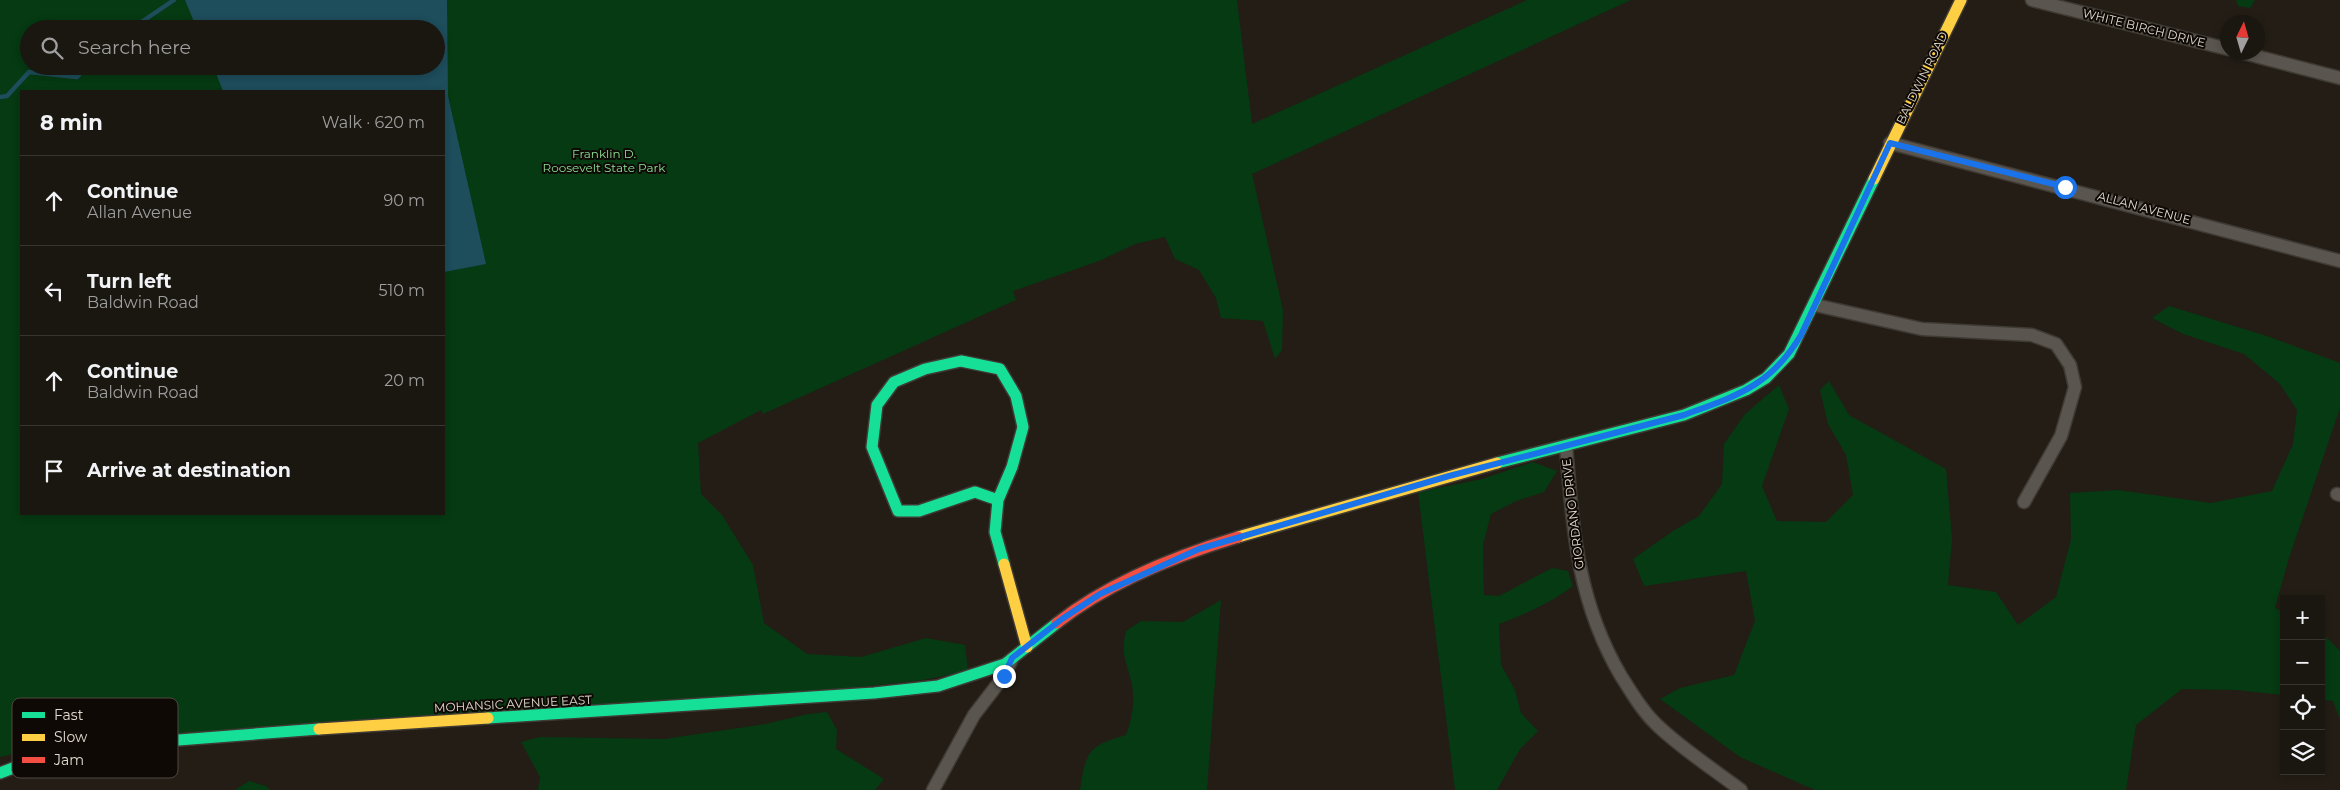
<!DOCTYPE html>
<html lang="en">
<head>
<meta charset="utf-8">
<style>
  body { margin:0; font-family:Montserrat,sans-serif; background:#231f19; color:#f1f3f6 }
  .controls { position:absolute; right:15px; bottom:15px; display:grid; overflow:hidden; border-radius:0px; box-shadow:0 2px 8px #0003 }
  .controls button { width:45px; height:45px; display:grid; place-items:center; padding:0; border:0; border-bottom:1px solid #383530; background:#1a1610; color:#f1f3f6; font:25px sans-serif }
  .compass { position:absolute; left:2220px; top:15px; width:45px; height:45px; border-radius:50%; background:#1a1610; box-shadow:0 2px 8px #0003; rotate:5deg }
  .stop { position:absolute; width:15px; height:15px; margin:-11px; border:4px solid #1a73e8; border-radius:50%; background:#fff }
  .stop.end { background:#1a73e8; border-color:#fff; box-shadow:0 1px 5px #0008 }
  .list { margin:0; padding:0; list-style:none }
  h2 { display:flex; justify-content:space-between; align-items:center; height:65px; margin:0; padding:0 20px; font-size:21px }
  h2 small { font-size:16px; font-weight:400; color:#9f9f9f }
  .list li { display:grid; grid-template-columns:32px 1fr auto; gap:15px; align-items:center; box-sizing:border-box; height:90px; padding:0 20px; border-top:1px solid #383530 }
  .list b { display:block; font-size:19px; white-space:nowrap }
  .list p { margin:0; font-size:16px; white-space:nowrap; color:#9f9f9f }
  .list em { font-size:16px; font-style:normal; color:#9f9f9f }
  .icon { flex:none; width:28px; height:28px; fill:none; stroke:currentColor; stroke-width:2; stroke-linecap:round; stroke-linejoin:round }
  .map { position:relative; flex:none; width:2340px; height:790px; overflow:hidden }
  .search { position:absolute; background:#1a1610; box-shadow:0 2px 8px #0003; left:20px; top:20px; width:425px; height:55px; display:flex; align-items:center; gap:12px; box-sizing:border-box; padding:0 18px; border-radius:28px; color:#9f9f9f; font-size:19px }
  .panel { position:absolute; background:#1a1610; box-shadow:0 2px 8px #0003; left:20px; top:90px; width:425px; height:425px; border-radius:0px }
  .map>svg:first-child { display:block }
  .green { fill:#053a12; fill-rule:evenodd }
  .water { fill:#1e4d5c }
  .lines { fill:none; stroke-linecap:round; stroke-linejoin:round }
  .stream { stroke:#1e4d5c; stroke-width:4.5 }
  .street-casing { stroke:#3f3a34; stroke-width:15 }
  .fast-casing { stroke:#3f3a34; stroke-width:14 }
  .slow-casing { stroke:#3f3a34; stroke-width:14 }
  .jam-casing { stroke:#3f3a34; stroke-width:14 }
  .street { stroke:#5a554f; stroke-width:12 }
  .fast { stroke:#16e098; stroke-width:11 }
  .slow { stroke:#ffcf43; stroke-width:11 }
  .jam { stroke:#f24e42; stroke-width:11 }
  .route { stroke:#1a73e8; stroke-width:6 }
  .labels { text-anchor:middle; stroke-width:4; stroke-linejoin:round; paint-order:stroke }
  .street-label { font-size:12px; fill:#e2dad0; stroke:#0e0904 }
  .park-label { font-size:12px; fill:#8adf95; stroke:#0e0904 }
  .key { fill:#0e0904; stroke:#4e4841; stroke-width:1 }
  .key-label { font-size:14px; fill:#e2dad0 }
</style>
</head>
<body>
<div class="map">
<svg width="2340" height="790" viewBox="0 0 2340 790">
  <rect width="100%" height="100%" fill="#231d15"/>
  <!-- green -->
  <g class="green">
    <path d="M0,0H1237L1252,124L1527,0H1631L1252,174L1283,310L1282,350L1275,359L1263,321L1221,318L1216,298L1199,270L1175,259L1165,237L1135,244L1099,261L1013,291L1016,300L763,414L761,410L698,443L701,494L722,515L753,565L764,623L807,654L861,657L926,638L965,645L968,671L923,680L843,689L48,745L0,757ZM29,29H436V66H29ZM21,91H444V514H21Z"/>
    <polygon points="2236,0 2255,0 2250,8 2238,6"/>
    <polygon points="2169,306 2267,336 2340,363 2340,408 2289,558 2275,608 2284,612 2284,695 2235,690 2182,689 2136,725 2126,790 1815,790 1740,757 1660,699 1680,688 1734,675 1755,621 1746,571 1644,586 1633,559 1673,531 1699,516 1722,484 1724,444 1745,414 1779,385 1789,409 1762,486 1777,521 1826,522 1853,495 1846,455 1828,424 1820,390 1829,381 1849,415 1946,469 1952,539 1948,585 1996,592 2018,625 2056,597 2071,539 2070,493 2118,490 2211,503 2272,491 2293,444 2297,410 2280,384 2244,354 2183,334 2152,318"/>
    <path d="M1533,462L1557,471L1544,492L1516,501L1491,514L1483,545L1484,595L1499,596L1552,568L1568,571L1573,586C1550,603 1526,614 1499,624L1501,665L1515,690L1521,713L1538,731L1520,749L1497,790H1455L1418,492L1482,479Z"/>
    <path d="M1221,600L1207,790H1080C1086,751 1088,746 1126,735C1132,719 1135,702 1132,685C1127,661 1120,656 1126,631L1141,621L1183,622Z"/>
    <polygon points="2321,632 2340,651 2340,720 2333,701 2321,700"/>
    <polygon points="827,712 837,730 836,749 884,779 875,790 538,790 540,777 521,742 540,737 664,739 765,724 808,714"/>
    <polygon points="249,781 266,786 270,790 235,790"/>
  </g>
  <!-- water -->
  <polygon class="water" points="185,0 447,0 448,96 486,264 444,272 444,91 223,91 213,66 436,66 436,29 197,29"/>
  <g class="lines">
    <!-- stream -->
    <g class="stream">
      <polyline points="126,29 137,25 174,0"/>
      <polyline points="0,97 7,96 29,72 77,77 86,66"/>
    </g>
    <defs>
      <g id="street">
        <polyline points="2032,0 2228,49"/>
        <polyline points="2240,52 2340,78"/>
        <polyline points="1890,143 2340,261"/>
        <polyline points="1815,305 1922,329 2032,335 2056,344 2070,365 2075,387 2061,436 2024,502"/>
        <path d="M1566,446C1573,530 1577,601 1621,676C1632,693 1642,711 1657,725C1682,749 1713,769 1741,790"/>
        <polyline points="2337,494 2340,495"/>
        <polyline points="933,790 974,715 1004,676 1012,659"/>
      </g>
      <g id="fast">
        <polyline points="1497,463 1684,415 1746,390 1766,378 1789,354 1874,179"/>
        <polyline points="998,500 975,492 919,511 898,511 872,447 877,405 894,382 925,369 961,361 1000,369 1016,396 1023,427 1012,467 998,500 995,532 1004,564"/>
        <polyline points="488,718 874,693 938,686 1005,664 1057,623"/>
        <polyline points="0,773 44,756 88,747 319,729"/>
      </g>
      <g id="slow">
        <polyline points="1874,179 1961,0"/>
        <polyline points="1238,537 1497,463"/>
        <polyline points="1004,564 1027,647"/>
        <polyline points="319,729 488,718"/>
      </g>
      <path id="jam" d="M1057,623C1109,582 1175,556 1238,537"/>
    </defs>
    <!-- street casing -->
    <use href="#street" class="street-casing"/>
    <!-- fast casing -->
    <use href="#fast" class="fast-casing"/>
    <!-- slow casing -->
    <use href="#slow" class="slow-casing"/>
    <!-- jam casing -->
    <use href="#jam" class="jam-casing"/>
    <!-- street -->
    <use href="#street" class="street"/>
    <!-- fast -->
    <use href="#fast" class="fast"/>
    <!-- slow -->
    <use href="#slow" class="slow"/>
    <!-- jam -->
    <use href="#jam" class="jam"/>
  </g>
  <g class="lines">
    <!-- route -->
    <path class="route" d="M1004,676L1012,658L1062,619L1100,594L1199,549L1449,476L1684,415C1736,396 1771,386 1801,335L1890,143L2065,187"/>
  </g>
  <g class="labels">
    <!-- street labels -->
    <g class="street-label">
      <text transform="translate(2144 28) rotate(14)" y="4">WHITE BIRCH DRIVE</text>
      <text transform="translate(1922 78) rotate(-64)" y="4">BALDWIN ROAD</text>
      <text transform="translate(2144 208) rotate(15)" y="4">ALLAN AVENUE</text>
      <text transform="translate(1573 514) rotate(-97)" y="4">GIORDANO DRIVE</text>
      <text transform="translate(513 704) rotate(-3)" y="4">MOHANSIC AVENUE EAST</text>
    </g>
    <!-- park labels -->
    <g class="park-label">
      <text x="604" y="158">Franklin D.<tspan x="604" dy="14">Roosevelt State Park</tspan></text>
    </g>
  </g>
  <!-- legend -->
  <rect x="12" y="698" width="166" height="80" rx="8" class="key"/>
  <rect x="22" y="712" width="23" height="6" fill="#16e098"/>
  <rect x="22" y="734" width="23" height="7" fill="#ffcf43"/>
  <rect x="22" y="757" width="23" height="6" fill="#f24e42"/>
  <g class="key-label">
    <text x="54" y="720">Fast</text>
    <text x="54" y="742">Slow</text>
    <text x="54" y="765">Jam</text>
  </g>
</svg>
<div class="controls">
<button>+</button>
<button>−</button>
<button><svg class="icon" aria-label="locate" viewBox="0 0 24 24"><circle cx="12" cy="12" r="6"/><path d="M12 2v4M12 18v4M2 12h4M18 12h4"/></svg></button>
<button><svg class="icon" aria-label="layers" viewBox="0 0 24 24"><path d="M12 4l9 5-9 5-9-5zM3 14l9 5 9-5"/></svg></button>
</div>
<svg class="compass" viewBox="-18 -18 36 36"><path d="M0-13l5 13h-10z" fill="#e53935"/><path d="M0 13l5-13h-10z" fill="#9f9f9f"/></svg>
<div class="stop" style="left:2065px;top:187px"></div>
<div class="stop end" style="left:1004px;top:676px"></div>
<div class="search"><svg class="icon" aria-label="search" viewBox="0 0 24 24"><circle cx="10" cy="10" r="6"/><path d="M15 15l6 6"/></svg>Search here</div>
<section class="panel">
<h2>8 min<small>Walk · 620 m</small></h2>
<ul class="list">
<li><svg class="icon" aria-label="ahead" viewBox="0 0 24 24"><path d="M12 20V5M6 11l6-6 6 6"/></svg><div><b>Continue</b><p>Allan Avenue</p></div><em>90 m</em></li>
<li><svg class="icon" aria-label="left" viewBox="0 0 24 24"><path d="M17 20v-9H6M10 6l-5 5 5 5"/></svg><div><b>Turn left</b><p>Baldwin Road</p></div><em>510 m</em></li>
<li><svg class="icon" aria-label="ahead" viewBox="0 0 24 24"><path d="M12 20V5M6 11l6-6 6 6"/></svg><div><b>Continue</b><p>Baldwin Road</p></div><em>20 m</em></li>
<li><svg class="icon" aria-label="arrive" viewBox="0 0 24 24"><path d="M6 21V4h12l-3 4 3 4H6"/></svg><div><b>Arrive at destination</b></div></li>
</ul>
</section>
</div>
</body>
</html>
